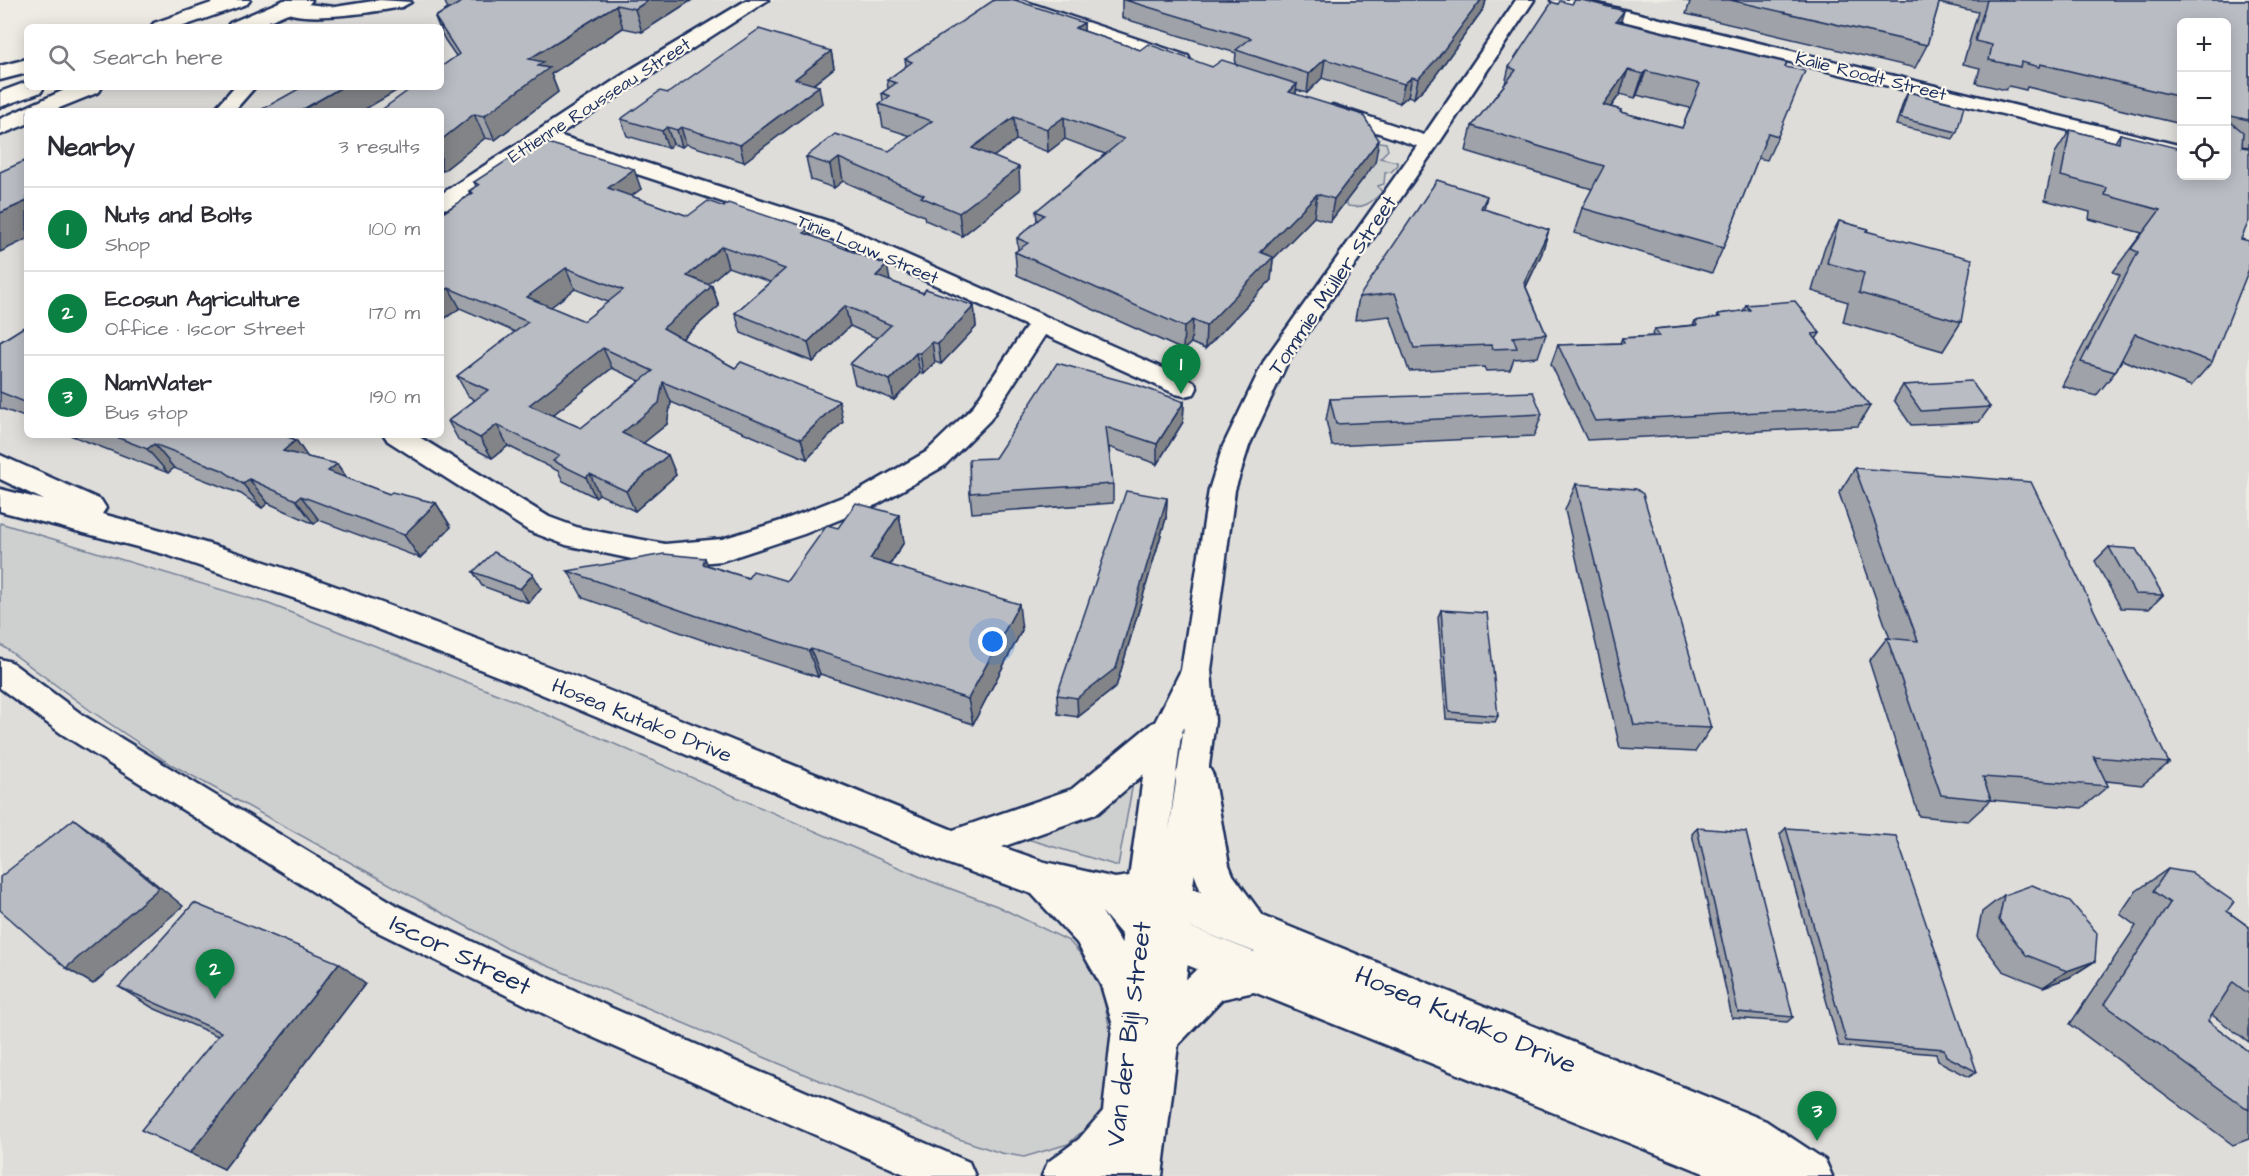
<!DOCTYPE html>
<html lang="en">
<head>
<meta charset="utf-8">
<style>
  body { margin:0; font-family:"Architects Daughter",sans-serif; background:#f2f2f3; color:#2b2b33 }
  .controls { position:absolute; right:18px; top:18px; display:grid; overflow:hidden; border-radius:9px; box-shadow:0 3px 15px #0003 }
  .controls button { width:54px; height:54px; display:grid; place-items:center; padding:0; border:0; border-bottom:2px solid #e1e1e2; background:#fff; color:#2b2b33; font:30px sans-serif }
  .you { position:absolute; left:993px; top:642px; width:21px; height:21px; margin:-15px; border:4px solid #fff; border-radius:50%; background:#1a73e8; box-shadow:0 0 0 9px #1a73e833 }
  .badge { display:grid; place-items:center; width:39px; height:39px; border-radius:50%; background:#0b8043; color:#fff; font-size:20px; font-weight:700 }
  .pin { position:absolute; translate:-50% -50px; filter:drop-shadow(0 2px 3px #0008) }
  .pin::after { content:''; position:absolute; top:32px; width:21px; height:18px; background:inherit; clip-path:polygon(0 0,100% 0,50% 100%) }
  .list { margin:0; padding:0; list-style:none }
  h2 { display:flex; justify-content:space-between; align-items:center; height:78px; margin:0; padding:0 24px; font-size:26px }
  h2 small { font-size:20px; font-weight:400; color:#7c7c81 }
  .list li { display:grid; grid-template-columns:39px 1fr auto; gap:18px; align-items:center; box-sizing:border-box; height:84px; padding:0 24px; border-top:2px solid #e1e1e2 }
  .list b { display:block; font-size:22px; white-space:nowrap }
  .list p { margin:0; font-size:20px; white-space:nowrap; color:#7c7c81 }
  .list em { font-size:20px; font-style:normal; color:#7c7c81 }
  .icon { flex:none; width:33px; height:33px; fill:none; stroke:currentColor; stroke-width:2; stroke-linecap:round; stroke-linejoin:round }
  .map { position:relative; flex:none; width:2249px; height:1176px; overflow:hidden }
  .search { position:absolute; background:#fff; box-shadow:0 3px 15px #0003; left:24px; top:24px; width:420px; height:66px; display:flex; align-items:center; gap:15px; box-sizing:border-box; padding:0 21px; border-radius:9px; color:#7c7c81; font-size:22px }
  .panel { position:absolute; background:#fff; box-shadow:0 3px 15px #0003; left:24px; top:108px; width:420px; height:330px; border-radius:9px }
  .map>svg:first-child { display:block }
  .built { fill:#deddda; fill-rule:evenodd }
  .green { fill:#cecfcf; stroke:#747f96; stroke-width:1.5 }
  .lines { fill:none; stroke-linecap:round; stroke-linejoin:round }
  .minor-casing { stroke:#1b2f5e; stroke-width:5 }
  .secondary-casing { stroke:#1b2f5e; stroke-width:5 }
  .primary-casing { stroke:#1b2f5e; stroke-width:5 }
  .minor { fill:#fbf7ec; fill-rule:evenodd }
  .secondary { fill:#fbf7ec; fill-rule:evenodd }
  .primary { fill:#fbf7ec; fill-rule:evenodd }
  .wall { fill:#9fa2a8; stroke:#1b2f5e; stroke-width:1.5; fill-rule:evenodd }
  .shaded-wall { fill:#828488; stroke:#1b2f5e; stroke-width:1.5 }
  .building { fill:#b9bcc3; stroke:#1b2f5e; stroke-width:1.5; fill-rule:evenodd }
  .labels { text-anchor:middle; stroke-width:4.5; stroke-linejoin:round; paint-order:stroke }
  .far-street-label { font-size:18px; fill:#1b2f5e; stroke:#fbf7ec }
  .street-label { font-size:21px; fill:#1b2f5e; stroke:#fbf7ec }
  .near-street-label { font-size:26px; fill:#1b2f5e; stroke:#fbf7ec }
</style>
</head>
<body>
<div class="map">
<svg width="2249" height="1176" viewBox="0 0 2249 1176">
  <rect width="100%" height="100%" fill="#eeebe4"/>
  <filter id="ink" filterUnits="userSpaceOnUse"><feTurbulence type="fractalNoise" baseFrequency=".0167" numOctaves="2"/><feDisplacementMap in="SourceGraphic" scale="12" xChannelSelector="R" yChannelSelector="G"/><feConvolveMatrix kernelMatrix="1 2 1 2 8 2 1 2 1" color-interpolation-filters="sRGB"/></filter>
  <g filter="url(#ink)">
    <!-- built -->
    <path class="built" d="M304,0H2249V1176H0V132L27,118V435H441V111H40L91,87H441V27H237ZM2182,22H2226V176H2182Z"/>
    <!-- green -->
    <g class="green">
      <path d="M1367,140L1386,143L1388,150L1380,158L1397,162L1398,165L1391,172L1385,173L1384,184L1378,186L1382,192C1371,203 1364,209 1348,206L1343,195Z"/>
      <polygon points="0,523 269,604 520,703 930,881 997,906 1069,941 1085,959 1103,994 1111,1036 1107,1095 1100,1115 1068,1144 1024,1157 1001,1153 953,1137 508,949 167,762 91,711 0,644"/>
      <polygon points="1133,783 1118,866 1027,839 1090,818"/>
    </g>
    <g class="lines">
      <defs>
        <g id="minor">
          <path d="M380,0L411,2L402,7C380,11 292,26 278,7L287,2L335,7Z"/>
          <polygon points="747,0 768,0 558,135 837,224 1194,382 1197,388 1194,394 1185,396 1176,394 1045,335 990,420 944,466 878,504 804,534 722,561 665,566 566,545 529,531 388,441 384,435 416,435 549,517 579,528 665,544 722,539 784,520 860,490 926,452 972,408 1027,326 821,234 545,144 449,208 441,209 441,194 630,70"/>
          <polygon points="995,0 1021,0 1188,56 1190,60 1181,66 1174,64 998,4"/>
          <path d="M1516,0H1534L1439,143L1288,361L1249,446L1235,490L1211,670L1215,721L1191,901V938L1162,1176H1042L1048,1162L1079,1139L1103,1111L1127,892L1149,734L1181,670L1209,490L1223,446L1265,359L1417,146L1326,115L1323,111L1333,105L1424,135ZM1184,727L1169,831L1181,734Z"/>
          <polygon points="1551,0 1582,0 2182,146 2182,158 1554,4"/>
          <polygon points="234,87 255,87 234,111 213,111"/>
          <polygon points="0,659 11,662 84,716 398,906 607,1006 969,1162 975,1176 909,1176 581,1032 374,930 62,734 0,688"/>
        </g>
        <path id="secondary" d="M0,455L101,500L106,508L102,514C229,546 352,591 474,638C635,699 793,766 953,830L1072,789L1152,723L1165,719L1178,723L1183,734L1178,745L1098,813L1002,847L1045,862L1115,878L1144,874L1201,892L1191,865L1175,775L1181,764L1194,759L1207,764L1213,775L1229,865L1233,875L1263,916L1766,1121L1825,1160L1832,1176H1711L1254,992L1222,999L1175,1048L1160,1054L1145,1048L1142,1041L1132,1045L1117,1039L1101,985L1077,943L1032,894L938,860L515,683L340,614L164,554L0,511V489L44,500L0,479ZM1102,912L1103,913L1127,941L1197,969L1150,1013L1135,965ZM1169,919L1255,952H1254Z"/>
        <g id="primary">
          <polygon points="220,0 250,0 247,4 181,27 151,27 154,23"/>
          <polygon points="284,0 312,0 309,4 255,27 227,27 230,23"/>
          <polygon points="27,59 27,73 0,80 0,66"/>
          <polygon points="27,82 27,87 44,87 41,92 0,107 0,92"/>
          <polygon points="71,87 102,87 99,92 52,111 27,111 27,124 0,135 0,119"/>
        </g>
      </defs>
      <!-- minor casing -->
      <use href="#minor" class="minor-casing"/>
      <!-- secondary casing -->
      <use href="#secondary" class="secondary-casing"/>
      <!-- primary casing -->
      <use href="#primary" class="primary-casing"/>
      <!-- minor -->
      <use href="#minor" class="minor"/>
      <!-- secondary -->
      <use href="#secondary" class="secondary"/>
      <!-- primary -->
      <use href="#primary" class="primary"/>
    </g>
    <!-- wall -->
    <g class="wall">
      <polygon points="444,0 692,0 642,32 623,28 551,74 558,92 495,140 485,138 443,171 441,171 441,111 456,56 445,40 441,32 441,27 439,27 435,17 448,9"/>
      <polygon points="1122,0 1486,0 1484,8 1433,79 1414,98 1408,96 1400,103 1322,78 1307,93 1296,90 1296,94 1375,163 1330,222 1314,217 1273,259 1271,280 1205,349 1191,343 1183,350 1017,275 1015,252 1018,250 1017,238 1037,221 1036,211 1105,154 1065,139 1048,152 1016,140 993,157 1020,190 962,236 925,220 924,216 843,181 834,188 811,180 806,157 889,151 911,136 883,127 879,104 883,101 882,93 888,89 887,80 906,66 905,59 1084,23 1084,31 1140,50 1212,67 1235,64 1236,53 1122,18"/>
      <polygon points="1683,0 2249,0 2249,147 2242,146 2241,239 2212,362 2191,386 2122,360 2115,372 2096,396 2062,386 2120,275 2113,272 2142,233 2089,219 2090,212 2045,200 2055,153 2070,130 2115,142 2120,134 2226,176 2226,22 2181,22 2181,124 2027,87 2026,90 2009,86 2006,90 1976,83 1980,68 1963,64 1978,12 1939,3 1927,45 1915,68 1686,14 1690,2"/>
      <path d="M1558,4L1621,22L1785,67L1778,136L1767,160L1758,158L1723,248L1712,273L1574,233L1582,208L1592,189L1466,151L1472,126L1505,84L1509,67ZM1620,94L1635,98L1637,95L1690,108L1682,128L1620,112L1621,110L1611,107Z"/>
      <polygon points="831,51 834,68 813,85 822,103 744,162 686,144 682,147 673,144 668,148 627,136 621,119 668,93"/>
      <polygon points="1908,92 1957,132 1953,139 1896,125 1904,100"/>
      <path d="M474,182L641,189L631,196L688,216L724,207L811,235L890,281L923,293L974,306L976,327L941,364L935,362L923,374L920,373L894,400L855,384L850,364L877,338L850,326L813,362L741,333L735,313L770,282L728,267L708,284L712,286L719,306L682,339L735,368L843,422L807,459L671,402L667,424L643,443L668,455L676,475L635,511L599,494L595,497L563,481L558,471L508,446L492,458L459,441L448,421L475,400L468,396L457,376L515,332L460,308L441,321V214L470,195L469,191L476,186ZM575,289L608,302L584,321L550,307ZM612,368L640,381L581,428L552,415Z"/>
      <polygon points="1484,209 1542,253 1526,287 1546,334 1538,357 1514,359 1510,370 1486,371 1484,367 1409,371 1390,316 1355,320 1359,297"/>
      <polygon points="1839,221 1868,229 1867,231 1961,322 1943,351 1843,322 1848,302 1812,291 1824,249"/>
      <polygon points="1746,305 1820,333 1816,339 1870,406 1858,426 1587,440 1551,364 1558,345 1620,343 1622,338 1652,336 1655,329 1693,325 1695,321 1717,318 1718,314 1743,311"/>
      <polygon points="27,325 27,418 0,408 0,342"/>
      <polygon points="1903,385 1990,407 1979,422 1911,425 1894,400"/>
      <polygon points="1330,399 1542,414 1534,436 1332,446 1326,420"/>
      <polygon points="1184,402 1183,422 1157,464 1109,447 1113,484 1113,503 972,513 970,493 995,458"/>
      <polygon points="70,435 283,435 296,440 307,457 337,464 347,478 389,494 436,503 451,527 420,558 319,520 314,524 268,503 262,508 241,494 174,468 168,473"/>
      <polygon points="1855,468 2169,763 2142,785 2106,781 2108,786 2082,808 1991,800 1968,821 1919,816 1869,661 1887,638 1890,639 1839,493"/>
      <polygon points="1576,484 1711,728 1695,752 1620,748 1565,510"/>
      <polygon points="1167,498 1166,518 1116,687 1078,717 1058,714 1057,695"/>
      <polygon points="899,515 904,542 890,565 1022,630 973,724 820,674 818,677 708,642 583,598 568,571 709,566 748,578 787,581 838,528"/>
      <polygon points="2109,547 2163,595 2149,609 2121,608 2095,561"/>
      <polygon points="473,572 541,588 529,603 482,586"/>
      <polygon points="1441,610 1498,716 1495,722 1446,719 1438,617"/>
      <polygon points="1697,828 1793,1017 1787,1022 1732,1018 1692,834"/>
      <polygon points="1786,828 1977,1072 1969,1077 1938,1061 1936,1054 1839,1046 1780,834"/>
      <polygon points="2168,869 2249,927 2249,1042 2212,1015 2208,1021 2249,1052 2249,1139 2233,1145 2070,1024 2136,926 2120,914 2135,892"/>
      <polygon points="2004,895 2095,961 2070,977 2043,987 2003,971 1977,937 1982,912"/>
      <polygon points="365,984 224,1169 218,1036 153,1008 119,987"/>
    </g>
    <!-- shaded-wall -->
    <g class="shaded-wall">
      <polygon points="649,0 692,0 642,32 635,9"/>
      <polygon points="1481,0 1486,0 1484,8 1433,79 1414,98 1418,79"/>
      <polygon points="616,5 623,28 551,74 558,92 495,140 484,116 529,59"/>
      <polygon points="1624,11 1617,34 1616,21"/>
      <polygon points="1084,23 1084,45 1075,28"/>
      <polygon points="831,51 834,68 798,96 795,79"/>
      <polygon points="1325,59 1322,78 1307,93 1309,74"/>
      <polygon points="1628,70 1620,94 1595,129 1603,105"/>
      <polygon points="1646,71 1637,95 1635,98 1643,74"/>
      <polygon points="1412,77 1408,96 1400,103 1404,84"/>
      <polygon points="1297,84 1294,107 1289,92"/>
      <polygon points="819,86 822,103 744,162 740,145"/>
      <polygon points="342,87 403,87 362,111 300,111"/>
      <polygon points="474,114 485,138 443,171 441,168 441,140"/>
      <polygon points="1014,117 1016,140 974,171 972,148"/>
      <polygon points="1064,117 1065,139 1048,152 1047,129"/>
      <polygon points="667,127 673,144 668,148 662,131"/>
      <polygon points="681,127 686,144 682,147 677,130"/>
      <polygon points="1379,140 1375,163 1330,222 1334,199"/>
      <polygon points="839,158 843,181 834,188 830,165"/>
      <polygon points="1019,167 1020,190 962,236 959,213"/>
      <polygon points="634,169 641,189 615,208 608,188"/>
      <polygon points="1317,194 1314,217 1273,259 1271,280 1205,349 1206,326 1260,252"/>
      <polygon points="1487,196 1482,218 1481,208"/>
      <polygon points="27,201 27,239 0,252 0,213"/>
      <polygon points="809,228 814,249 804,233"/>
      <polygon points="1549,230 1542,253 1517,305 1524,283"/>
      <polygon points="722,246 728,267 693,297 687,276"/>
      <polygon points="887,265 891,286 876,276"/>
      <polygon points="566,268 575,289 536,318 527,297"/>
      <polygon points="712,286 719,306 671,348 663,328"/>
      <polygon points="449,288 460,308 441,321 441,293"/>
      <polygon points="845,306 850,326 813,362 808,342"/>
      <polygon points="974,306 976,327 941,364 938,344"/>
      <polygon points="1193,320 1191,343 1183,350 1184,327"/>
      <polygon points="932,342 935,362 923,374 920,353"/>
      <polygon points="603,348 612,368 540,425 529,405"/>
      <polygon points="916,353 920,373 894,400 890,380"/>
      <polygon points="663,382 671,402 667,424 631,453 622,433"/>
      <polygon points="839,401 843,422 807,459 801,439"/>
      <polygon points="1184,402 1183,422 1157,464 1157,444"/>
      <polygon points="497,425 508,446 492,458 480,438"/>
      <polygon points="296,440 313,465 283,451"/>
      <polygon points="154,444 174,468 168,473 147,449"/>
      <polygon points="668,455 676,475 635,511 626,491"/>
      <polygon points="337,464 354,488 328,471"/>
      <polygon points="590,474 599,494 595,497 586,477"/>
      <polygon points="249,479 268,503 262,508 243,484"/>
      <polygon points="301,496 319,520 314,524 296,500"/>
      <polygon points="1167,498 1166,518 1116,687 1078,717 1077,698"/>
      <polygon points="436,503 451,527 420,558 404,535"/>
      <polygon points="899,515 904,542 876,586 870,559"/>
      <polygon points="705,558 716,584 703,564"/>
      <polygon points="533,574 541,588 529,603 520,589"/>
      <polygon points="1019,604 1022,630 973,724 968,699"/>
      <polygon points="811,649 820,674 818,677 809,651"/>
      <polygon points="74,819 99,837 183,906 93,984 66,968"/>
      <polygon points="2095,961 2070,977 2043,987 2067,971"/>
      <polygon points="339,963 365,984 224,1169 190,1153"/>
    </g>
    <!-- building -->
    <g class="building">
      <polygon points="465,0 649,0 635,9 616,5 529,59 543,62 538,66 549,68 484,116 474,114 441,140 441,111 380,111 413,87 441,87 441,67 459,54 435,17"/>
      <polygon points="994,0 1015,0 1084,23 1075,28 1140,50 1148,44 1212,67 1222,60 1297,84 1289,92 1363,115 1379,140 1334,199 1317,194 1260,252 1273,257 1206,326 1193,320 1184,327 1015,252 1028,243 1017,238 1044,215 1036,211 1124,139 1064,117 1047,129 1014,117 972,148 1019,167 959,213 921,197 924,195 839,158 830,165 806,157 835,134 889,151 932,121 879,104 890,96 882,93 896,83 887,80 912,62 905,59"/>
      <polygon points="1125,0 1481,0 1437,59 1418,79 1412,77 1404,84 1325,59 1309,74 1236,50 1251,38"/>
      <path d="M1575,0H1582L1624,11L1616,21L1787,63L1785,67L1805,71L1778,136L1768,133L1723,248L1582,208L1604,166L1472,126L1516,70L1509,67L1552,2L1558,4L1560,1L1572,4ZM1628,70L1643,74L1646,71L1700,84L1682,128L1620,112L1621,110L1603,105Z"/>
      <polygon points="1730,0 1940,0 1927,45"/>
      <polygon points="1987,0 2249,0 2249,120 2226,115 2226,22 2181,22 2181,97 2040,64 2039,67 2021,62 2020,67 1989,60 1992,45 1975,41"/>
      <polygon points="759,29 831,51 795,79 819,86 740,145 681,127 677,130 667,127 662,131 621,119 660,91 668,93"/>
      <polygon points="302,87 342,87 300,111 259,111"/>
      <polygon points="1908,92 1964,106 1957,132 1900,118"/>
      <polygon points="2226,118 2243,132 2242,147 2249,148 2249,221 2241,239 2249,241 2249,269 2212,362 2135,334 2115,372 2081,362 2138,252 2131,249 2160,210 2105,195 2107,188 2061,176 2070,130 2119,143 2120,134 2181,149 2181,176 2226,176"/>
      <path d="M538,140L634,169L608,188L688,216L708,201L724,207L728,203L782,221L784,220L809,228L804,233L887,265L876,276L923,293L926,289L974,306L938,344L932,342L920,353H916L890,380L850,364L891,325L845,306L808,342L735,313L785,269L722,246L687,276L712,286L663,328L735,368L741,362L839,401L801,439L663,382L659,403L622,433L668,455L626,491L590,474L586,477L553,461L559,456L497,425L480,438L448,421L488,390L457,376L528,322L449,288L441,293V214L473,193L469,191L479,185L474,182ZM566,268L623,290L584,321L527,297ZM603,348L653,371L581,428L529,405Z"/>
      <polygon points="27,160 27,201 0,213 0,172"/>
      <polygon points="1437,180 1487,196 1481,208 1549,230 1524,283 1546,334 1513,337 1517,348 1492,349 1491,345 1414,348 1395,293 1359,297"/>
      <polygon points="1839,221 1868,229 1866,231 1972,259 1961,322 1859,293 1864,273 1827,263"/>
      <polygon points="1795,301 1820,333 1812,334 1870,406 1595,421 1558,345 1624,343 1622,338 1659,336 1655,329 1697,325 1695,321 1720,317 1718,314 1750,310 1746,305"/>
      <polygon points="27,325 27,403 0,392 0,342"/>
      <polygon points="1057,363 1137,385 1184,402 1157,444 1106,427 1113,484 970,493 969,459 995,458"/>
      <polygon points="1971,381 1990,407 1921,411 1903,385"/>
      <polygon points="1533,392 1542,414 1336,424 1330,399"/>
      <polygon points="111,435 283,435 296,440 283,451 337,464 328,471 389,494 392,492 436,503 404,535 301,496 296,500 249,479 243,484 222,470 154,444 147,449"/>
      <polygon points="1855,468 2031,482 2169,763 2094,757 2108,786 1983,777 1991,800 1941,795 1887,638 1918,641"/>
      <polygon points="1576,484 1636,489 1643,494 1711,728 1634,725"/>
      <polygon points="1126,491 1167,498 1116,668 1077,698 1057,695"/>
      <polygon points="856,503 899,515 870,559 1019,604 968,699 811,649 809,651 697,616 568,571 664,554 705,558 703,564 748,578 753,571 787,581 827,525 838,528"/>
      <polygon points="2109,547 2136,549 2163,595 2135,594"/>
      <polygon points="494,552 533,574 520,589 473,572"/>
      <polygon points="1441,610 1487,613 1498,716 1449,712"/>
      <polygon points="74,819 159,888 66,968 0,910 0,877"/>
      <polygon points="1697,828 1746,832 1793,1017 1738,1012"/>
      <polygon points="1786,828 1896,836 1977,1072 1946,1056 1944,1049 1846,1041"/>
      <polygon points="2168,869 2192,873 2234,902 2227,911 2249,927 2249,994 2233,982 2208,1021 2249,1052 2249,1110 2104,1004 2170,903 2153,891"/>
      <polygon points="2032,885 2070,901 2097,933 2095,961 2067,971 2026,955 1999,920 2004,895"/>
      <polygon points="194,903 339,963 190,1153 141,1130 221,1032 119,987"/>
    </g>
  </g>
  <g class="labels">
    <!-- far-street labels -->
    <g class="far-street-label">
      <text transform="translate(1871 76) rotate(14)" y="6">Kalie Roodt Street</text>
      <text transform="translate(599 100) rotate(-33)" y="6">Ettienne Rousseau Street</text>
      <text transform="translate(868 249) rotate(23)" y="6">Tinie Louw Street</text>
    </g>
    <!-- street labels -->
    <g class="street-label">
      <text transform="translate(1332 285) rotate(-56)" y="7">Tommie Müller Street</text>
      <text transform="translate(642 720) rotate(22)" y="7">Hosea Kutako Drive</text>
    </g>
    <!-- near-street labels -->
    <g class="near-street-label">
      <text transform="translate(461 954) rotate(26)" y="9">Iscor Street</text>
      <text transform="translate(1466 1019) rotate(23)" y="9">Hosea Kutako Drive</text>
      <text transform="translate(1128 1034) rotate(-83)" y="9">Van der BIjl Street</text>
    </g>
  </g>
</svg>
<div class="controls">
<button>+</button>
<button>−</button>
<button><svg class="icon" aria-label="locate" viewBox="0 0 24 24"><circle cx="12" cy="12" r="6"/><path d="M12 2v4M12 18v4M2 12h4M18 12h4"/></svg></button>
</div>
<div class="you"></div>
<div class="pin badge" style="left:1181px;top:394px">1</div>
<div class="pin badge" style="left:215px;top:999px">2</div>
<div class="pin badge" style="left:1817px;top:1141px">3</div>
<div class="search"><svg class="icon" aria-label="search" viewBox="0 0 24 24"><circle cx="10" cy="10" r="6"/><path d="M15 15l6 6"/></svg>Search here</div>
<section class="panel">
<h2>Nearby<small>3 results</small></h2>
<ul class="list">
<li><span class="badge">1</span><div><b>Nuts and Bolts</b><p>Shop</p></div><em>100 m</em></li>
<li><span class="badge">2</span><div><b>Ecosun Agriculture</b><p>Office · Iscor Street</p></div><em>170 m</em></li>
<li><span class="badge">3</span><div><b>NamWater</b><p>Bus stop</p></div><em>190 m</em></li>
</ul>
</section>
</div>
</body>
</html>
